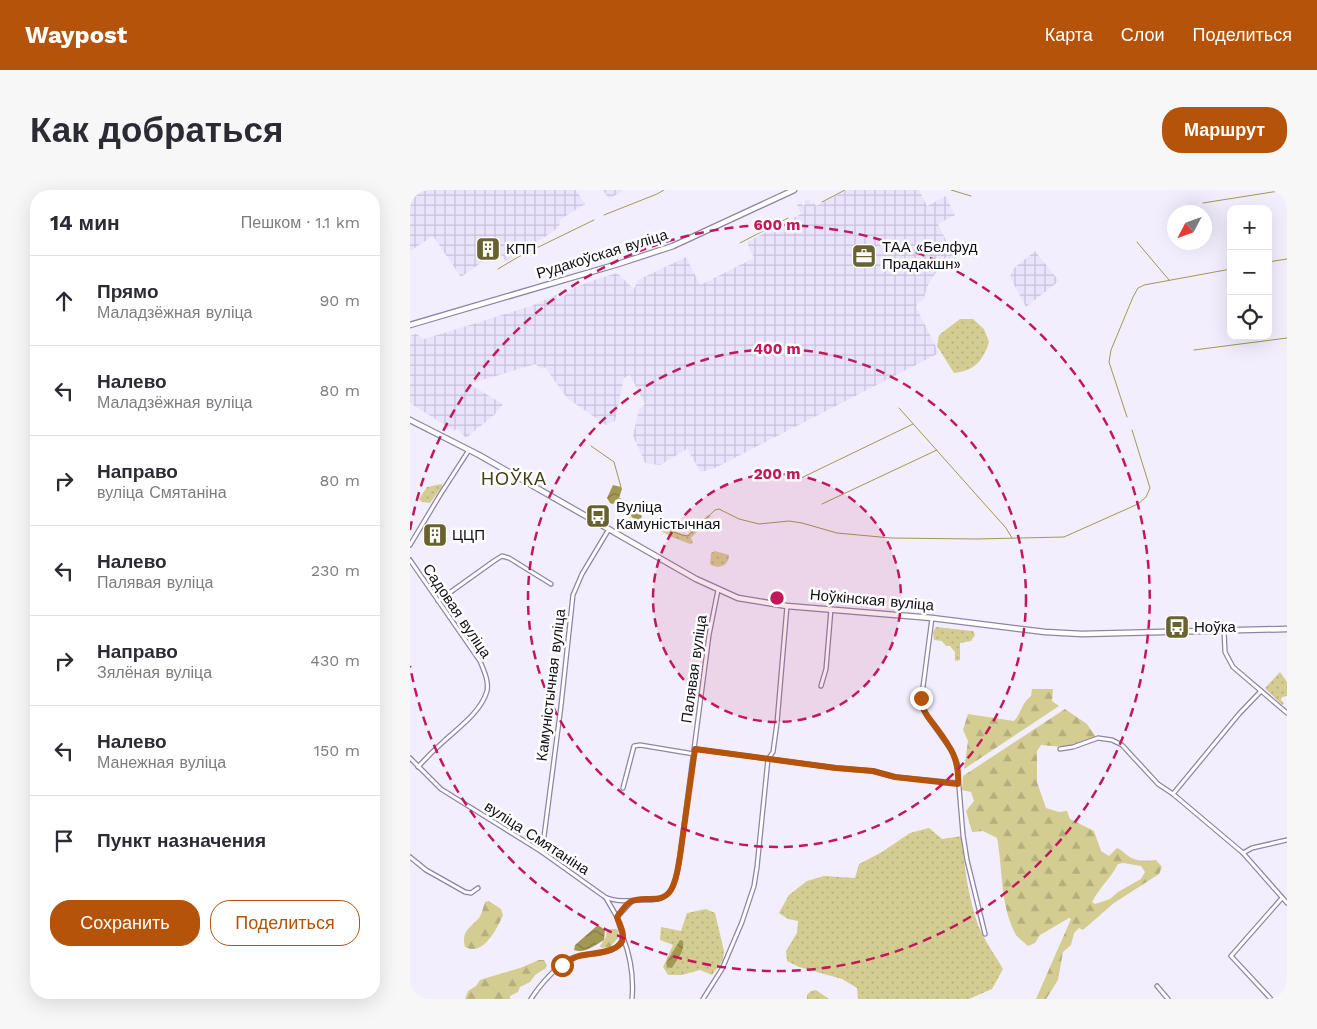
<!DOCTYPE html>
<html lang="ru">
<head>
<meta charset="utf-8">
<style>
  body { margin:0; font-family:"Work Sans",sans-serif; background:#f7f7f7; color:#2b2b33 }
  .controls { position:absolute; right:15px; top:15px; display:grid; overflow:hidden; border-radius:10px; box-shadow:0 5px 20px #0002 }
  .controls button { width:45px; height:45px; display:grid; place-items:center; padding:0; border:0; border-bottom:1px solid #e1e1e2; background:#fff; color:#2b2b33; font:25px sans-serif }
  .compass { position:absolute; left:757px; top:15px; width:45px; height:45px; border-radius:50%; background:#fff; box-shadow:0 5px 20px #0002; rotate:229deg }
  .stop { position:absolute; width:15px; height:15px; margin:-11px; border:4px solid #b45309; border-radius:50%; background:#fff }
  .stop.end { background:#b45309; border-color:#fff; box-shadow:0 1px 5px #0008 }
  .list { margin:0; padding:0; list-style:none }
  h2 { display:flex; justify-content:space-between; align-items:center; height:65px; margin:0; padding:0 20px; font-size:21px }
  h2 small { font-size:16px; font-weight:400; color:#7c7c81 }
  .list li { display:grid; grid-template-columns:32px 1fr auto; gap:15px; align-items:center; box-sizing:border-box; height:90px; padding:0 20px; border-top:1px solid #e1e1e2 }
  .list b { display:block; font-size:19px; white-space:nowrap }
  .list p { margin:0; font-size:16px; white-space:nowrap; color:#7c7c81 }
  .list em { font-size:16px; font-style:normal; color:#7c7c81 }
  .actions { display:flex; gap:10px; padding:15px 20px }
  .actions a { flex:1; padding:11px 0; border:1px solid #b45309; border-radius:20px; text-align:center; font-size:18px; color:#b45309 }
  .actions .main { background:#b45309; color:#fff }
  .icon { flex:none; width:28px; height:28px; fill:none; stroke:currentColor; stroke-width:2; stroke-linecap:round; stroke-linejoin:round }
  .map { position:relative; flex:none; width:877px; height:809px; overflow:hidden; border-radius:20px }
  header { display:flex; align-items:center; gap:30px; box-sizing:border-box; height:70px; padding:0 25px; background:#b45309; color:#fff }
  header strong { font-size:24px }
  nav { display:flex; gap:28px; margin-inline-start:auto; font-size:18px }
  .intro { display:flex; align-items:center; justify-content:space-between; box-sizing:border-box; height:120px; padding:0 30px }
  h1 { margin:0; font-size:35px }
  .button { padding:12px 22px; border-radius:20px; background:#b45309; color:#fff; font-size:18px; font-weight:700 }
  main { display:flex; gap:30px; padding:0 30px }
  aside { flex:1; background:#fff; border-radius:20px; box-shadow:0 5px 20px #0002 }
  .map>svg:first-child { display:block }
  .industrial { fill:url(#industrial-grid) }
  .grass { fill:url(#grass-dots) }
  .forest { fill:url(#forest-firs); fill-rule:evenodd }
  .water { fill:url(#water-waves) }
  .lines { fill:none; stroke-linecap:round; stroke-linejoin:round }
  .stream { stroke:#a19952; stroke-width:1 }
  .street-casing { stroke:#8e84a5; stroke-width:5.5 }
  .secondary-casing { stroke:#8e84a5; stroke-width:7 }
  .street { stroke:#fff; stroke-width:3 }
  .secondary { stroke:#fff; stroke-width:4.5 }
  .route { stroke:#b45309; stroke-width:6 }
  .ring { fill:none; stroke:#c2185b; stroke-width:2.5; stroke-dasharray:9 6 }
  .labels { text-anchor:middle; stroke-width:5; stroke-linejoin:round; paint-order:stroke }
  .poi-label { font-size:15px; fill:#120e1a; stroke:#fefefe; text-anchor:start }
  .street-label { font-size:15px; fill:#120e1a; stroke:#fefefe }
  .quarter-label { font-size:18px; letter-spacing:1px; fill:#443f16; stroke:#fefefe }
  .centre { fill:#c2185b; stroke:#fefefe; stroke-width:2.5 }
  .ring-label { font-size:15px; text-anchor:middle; font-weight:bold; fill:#c2185b; stroke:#fefefe; stroke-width:5; stroke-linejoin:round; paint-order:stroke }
</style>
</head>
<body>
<header>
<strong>Waypost</strong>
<nav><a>Карта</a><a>Слои</a><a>Поделиться</a></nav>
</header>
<div class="intro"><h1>Как добраться</h1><a class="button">Маршрут</a></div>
<main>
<aside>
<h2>14 мин<small>Пешком · 1.1 km</small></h2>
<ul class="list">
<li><svg class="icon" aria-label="ahead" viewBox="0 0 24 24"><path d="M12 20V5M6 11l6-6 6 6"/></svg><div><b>Прямо</b><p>Маладзёжная вуліца</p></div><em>90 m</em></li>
<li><svg class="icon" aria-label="left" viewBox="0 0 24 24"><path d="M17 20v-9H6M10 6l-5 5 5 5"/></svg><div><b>Налево</b><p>Маладзёжная вуліца</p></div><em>80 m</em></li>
<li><svg class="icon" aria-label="right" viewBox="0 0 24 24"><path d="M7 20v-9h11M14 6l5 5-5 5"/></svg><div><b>Направо</b><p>вуліца Смятаніна</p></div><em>80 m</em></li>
<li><svg class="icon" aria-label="left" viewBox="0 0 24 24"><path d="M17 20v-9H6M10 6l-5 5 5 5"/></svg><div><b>Налево</b><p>Палявая вуліца</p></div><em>230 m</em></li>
<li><svg class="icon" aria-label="right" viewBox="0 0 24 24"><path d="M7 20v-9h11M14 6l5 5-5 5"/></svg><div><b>Направо</b><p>Зялёная вуліца</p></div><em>430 m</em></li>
<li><svg class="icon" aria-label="left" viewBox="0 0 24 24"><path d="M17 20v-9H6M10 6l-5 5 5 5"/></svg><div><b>Налево</b><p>Манежная вуліца</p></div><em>150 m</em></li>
<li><svg class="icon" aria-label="arrive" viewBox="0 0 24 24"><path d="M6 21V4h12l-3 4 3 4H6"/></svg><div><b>Пункт назначения</b></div></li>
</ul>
<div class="actions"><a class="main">Сохранить</a><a>Поделиться</a></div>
</aside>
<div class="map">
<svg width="877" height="809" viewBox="0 0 877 809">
  <defs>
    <pattern id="industrial-grid" width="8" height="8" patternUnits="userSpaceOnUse" patternTransform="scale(1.25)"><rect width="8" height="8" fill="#eae3fd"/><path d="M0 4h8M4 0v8" fill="none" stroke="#c8c2d8"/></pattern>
    <pattern id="grass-dots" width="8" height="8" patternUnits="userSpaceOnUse" patternTransform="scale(1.25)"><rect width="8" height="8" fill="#d4cd92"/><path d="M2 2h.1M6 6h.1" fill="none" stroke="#b5af7d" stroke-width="1.8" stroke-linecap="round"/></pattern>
    <pattern id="forest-firs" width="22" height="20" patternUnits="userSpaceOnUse" patternTransform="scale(1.25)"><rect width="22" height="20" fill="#d4cd92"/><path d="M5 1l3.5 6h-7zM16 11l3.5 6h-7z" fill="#b5af7d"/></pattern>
    <pattern id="water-waves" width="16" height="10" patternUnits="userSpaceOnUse" patternTransform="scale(1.25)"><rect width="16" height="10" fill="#a19952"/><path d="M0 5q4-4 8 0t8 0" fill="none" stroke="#827b43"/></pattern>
  </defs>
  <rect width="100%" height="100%" fill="#f2eefd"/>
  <!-- industrial -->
  <g class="industrial">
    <polygon points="0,0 166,0 175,14 149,30 150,34 145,40 98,71 95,70 88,61 51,87 23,46 0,61"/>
    <polygon points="193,0 214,0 199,9"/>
    <polygon points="437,0 509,0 517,16 536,6 545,25 528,34 547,73 526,82 518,95 513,111 508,112 506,117 529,163 305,278 291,282 277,259 250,275 235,273 223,246 229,219 235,214 220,185 214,188 205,231 196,235 157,208 137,180 137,177 130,179 126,174 59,194 93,214 84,225 56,248 47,238 44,241 0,213 0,146 6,144 14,149 121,116 146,105 148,108 160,103 159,100 181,91 207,83 224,99 228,90 276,67 290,95 344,68 337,52 391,24 387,15 391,13 393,16 396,14 395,11 399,9 401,14 404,13 406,16"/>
    <polygon points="625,61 649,91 616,117 600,87 603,79"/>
  </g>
  <!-- grass -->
  <g class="grass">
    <path d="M550,129H563L574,139L579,152C573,171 564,181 544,183L527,156L529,145Z"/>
    <polygon points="32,294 32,297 20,313 12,312 9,309 17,297"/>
    <polygon points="298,325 301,326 281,348 283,353 280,354 262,347 240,335 241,332 272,344 277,345"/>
    <path d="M305,361L319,365C319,376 308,380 300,374L301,363Z"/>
    <polygon points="526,437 563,441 565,445 561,451 550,453 550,470 545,471 545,462 540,456 536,456 532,451 524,450 523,442"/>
    <polygon points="870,482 877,492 877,506 872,507 871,510 874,514 872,515 855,498"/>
    <path d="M519,638L532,649L552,646C554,676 558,706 568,735C574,750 585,765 593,779L582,799L559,809H448L447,798L432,789L389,777L377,771L376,761L387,743L388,731L378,729L369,723L379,705L397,691L414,686L445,688L449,674L472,662L500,643Z"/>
    <polygon points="296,719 305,723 314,761 313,770 302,785 290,780 272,785 258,785 253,777 263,755 250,750 251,737 271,741 277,723"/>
    <polygon points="406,800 419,809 397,809 397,805 401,801"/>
  </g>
  <!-- forest -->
  <g class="forest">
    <path d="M622,499H643L642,511L649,516L554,579L558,551L553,540L558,524L604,531C612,522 611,514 621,506Z"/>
    <path d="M655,519L677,534L686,547L654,557L631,555L627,561V592L636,618L649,622L657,621L660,629L684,641L691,661L699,666L707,658C712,660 713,662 717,665C725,672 736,671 746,670L752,677L749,684L704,713L673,740L669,738L664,743L661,755L653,762L648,790L636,809H626L661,729L659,728L630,745L625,753L618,756C614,752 609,749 606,745C590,716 593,679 587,648L573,641L562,642L556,621L564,611L561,602L552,600L553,586ZM713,673L731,676L735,682L731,689L708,702L700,709L685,714L682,712C689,698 701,688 708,674Z"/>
    <path d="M79,711L91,719L93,725C87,739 73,767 55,757C51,741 60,738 69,728C72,724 73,717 75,712Z"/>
    <polygon points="197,739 206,739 208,741 208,748 200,757 191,758 190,756 196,747"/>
    <polygon points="129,770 134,770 137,775 136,778 125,785 120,792 110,797 108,802 100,806 100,809 55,809 58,801 66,796 70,790 76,788 110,778"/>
  </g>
  <!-- water -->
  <g class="water">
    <polygon points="203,295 211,297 212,299 209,308 203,314 200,313 197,308"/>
    <polygon points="219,316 232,326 229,333 216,322"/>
    <path d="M188,735L195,740L194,750C185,755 175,764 164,760L165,755Z"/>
    <path d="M270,750L273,751C275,761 267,769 262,778L257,777L256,773Z"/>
  </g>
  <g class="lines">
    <!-- stream -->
    <g class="stream">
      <polyline points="541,0 561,6"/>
      <polyline points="412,12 435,0"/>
      <polyline points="793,13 875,0"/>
      <polyline points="194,25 247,4 254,0"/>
      <polyline points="727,52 759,90"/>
      <polyline points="330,53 378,28"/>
      <polyline points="858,72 877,69"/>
      <polyline points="88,79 108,67 184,30"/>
      <polyline points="784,160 877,148"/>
      <polyline points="489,218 596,338 602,348"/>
      <polyline points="717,227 699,172 701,160 723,107 728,98 734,95 821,79"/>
      <polyline points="181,256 204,272 211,297"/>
      <polyline points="387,290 503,234"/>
      <polyline points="209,308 219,316"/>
      <polyline points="412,314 527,260"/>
      <polyline points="232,329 235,330"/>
      <polyline points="242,334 272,345 278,346 305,320 309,319 329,329 349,334 379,331 392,333 427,343 481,348 566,349 654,347 728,314 736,307 740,298 722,240"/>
    </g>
    <defs>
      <g id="street">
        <polyline points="0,355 30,305 59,260"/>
        <path d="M0,370L70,471C74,481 79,491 77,501C71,522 48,538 33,552C24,560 16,568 8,577"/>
        <polyline points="28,411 84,371 92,366 99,368 141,394"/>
        <polyline points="522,428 511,512 517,526 542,561 547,573 553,645 557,670 575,744"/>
        <polyline points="814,440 815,462 823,477 877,523"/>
        <polyline points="411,496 416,479 421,419"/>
        <polyline points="285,559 426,578 463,581 485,587 548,593"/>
        <polyline points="650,559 663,557 688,548 702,550 712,555 748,594 763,604 833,663 877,713"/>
        <path d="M0,568L31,599L132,662L195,707C206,712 218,711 230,710C237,710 246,711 253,707C266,701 268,678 270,666L299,445L308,400"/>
        <polyline points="213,598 224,556 230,555 284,564"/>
        <polyline points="763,604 829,524 851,501"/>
        <polyline points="132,662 151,516 163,405 172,384 199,339"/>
        <polyline points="833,663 842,658 877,650"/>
        <polyline points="0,667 16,680 55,702 61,703 68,698"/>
        <polyline points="196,708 207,727"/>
        <path d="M213,747C221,768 224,787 222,809"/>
        <polyline points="747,796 758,809"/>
        <path d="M121,809C129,796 148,774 162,768C178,761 208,768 213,747L207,727L222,711"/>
        <polyline points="293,809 312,779 332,732 344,696 347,677 358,569 363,562 367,533 377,416"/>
        <polyline points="861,809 821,766 872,708"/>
      </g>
      <g id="secondary">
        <polyline points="0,135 208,74 263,56 384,0"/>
        <polyline points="0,230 69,265 286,389 328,408 377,416 522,428 635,442 672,444 877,439"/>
      </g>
    </defs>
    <!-- street casing -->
    <use href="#street" class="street-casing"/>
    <!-- secondary casing -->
    <use href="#secondary" class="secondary-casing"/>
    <!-- street -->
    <use href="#street" class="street"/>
    <!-- secondary -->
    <use href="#secondary" class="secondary"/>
  </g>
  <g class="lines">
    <!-- route -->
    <path class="route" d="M152,775C158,771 163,768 169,766C181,763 214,763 213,746C213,740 209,733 207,727C211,722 215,715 220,712C233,704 251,716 261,700C267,690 268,677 270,666L285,559L426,578L463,581L485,587L548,594C550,569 539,555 525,536C518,527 511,519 511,508"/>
  </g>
  <!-- distance rings -->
  <circle cx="367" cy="408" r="124" fill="#c2185b" fill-opacity=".12"/>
  <g class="ring">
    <circle cx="367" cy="408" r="124"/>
    <circle cx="367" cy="408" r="249"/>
    <path d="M0 340A373 373 0 1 1 0 476"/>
  </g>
  <!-- icons -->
  <defs>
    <symbol id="building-square" viewBox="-11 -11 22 22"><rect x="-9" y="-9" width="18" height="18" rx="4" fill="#68622e" stroke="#fefefe"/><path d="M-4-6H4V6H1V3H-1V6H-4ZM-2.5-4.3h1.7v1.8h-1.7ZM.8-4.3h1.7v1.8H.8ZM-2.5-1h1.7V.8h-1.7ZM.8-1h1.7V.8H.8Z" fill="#fff"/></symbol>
    <symbol id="office-square" viewBox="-11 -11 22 22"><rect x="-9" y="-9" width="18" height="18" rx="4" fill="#68622e" stroke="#fefefe"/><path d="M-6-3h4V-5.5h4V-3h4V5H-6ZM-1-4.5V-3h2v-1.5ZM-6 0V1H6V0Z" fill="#fff"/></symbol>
    <symbol id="bus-square" viewBox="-11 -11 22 22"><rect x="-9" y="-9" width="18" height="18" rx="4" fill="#68622e" stroke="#fefefe"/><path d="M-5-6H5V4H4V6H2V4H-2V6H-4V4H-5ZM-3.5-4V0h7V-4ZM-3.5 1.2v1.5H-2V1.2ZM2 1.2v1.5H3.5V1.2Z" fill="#fff"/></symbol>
  </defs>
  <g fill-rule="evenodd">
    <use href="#building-square" x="64" y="45" width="28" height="28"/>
    <use href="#office-square" x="440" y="52" width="28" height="28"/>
    <use href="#bus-square" x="174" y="312" width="28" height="28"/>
    <use href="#building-square" x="11" y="331" width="28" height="28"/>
    <use href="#bus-square" x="753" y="423" width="28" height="28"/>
  </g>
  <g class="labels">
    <!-- poi labels -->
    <g class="poi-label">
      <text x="472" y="62">ТАА «Белфуд<tspan x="472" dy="17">Прадакшн»</tspan></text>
      <text x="96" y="64">КПП</text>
      <text x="206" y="322">Вуліца<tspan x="206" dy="17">Камуністычная</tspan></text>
      <text x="42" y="350">ЦЦП</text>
      <text x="784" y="442">Ноўка</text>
    </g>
    <!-- street labels -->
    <g class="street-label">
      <text transform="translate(192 64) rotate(-17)" y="5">Рудакоўская вуліца</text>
      <text transform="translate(462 410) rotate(5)" y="5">Ноўкінская вуліца</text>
      <text transform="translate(47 421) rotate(56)" y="5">Садовая вуліца</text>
      <text transform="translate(284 479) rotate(-82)" y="5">Палявая вуліца</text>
      <text transform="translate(141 495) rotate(-83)" y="5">Камуністычная вуліца</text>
      <text transform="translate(127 648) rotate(33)" y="5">вуліца Смятаніна</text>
    </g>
    <!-- quarter labels -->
    <g class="quarter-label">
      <text x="104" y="295">НОЎКА</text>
    </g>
  </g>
  <circle cx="367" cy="408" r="8" class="centre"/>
  <g class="ring-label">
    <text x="367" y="40">600 m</text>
    <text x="367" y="164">400 m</text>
    <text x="367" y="289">200 m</text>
  </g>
</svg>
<div class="controls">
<button>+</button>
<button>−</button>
<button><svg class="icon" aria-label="locate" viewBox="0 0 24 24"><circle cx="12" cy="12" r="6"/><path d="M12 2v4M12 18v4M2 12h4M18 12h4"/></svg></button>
</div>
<svg class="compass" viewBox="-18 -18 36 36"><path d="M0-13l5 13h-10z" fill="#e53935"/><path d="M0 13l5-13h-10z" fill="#7c7c81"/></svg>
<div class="stop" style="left:152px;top:775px"></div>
<div class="stop end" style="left:511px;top:508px"></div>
</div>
</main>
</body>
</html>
